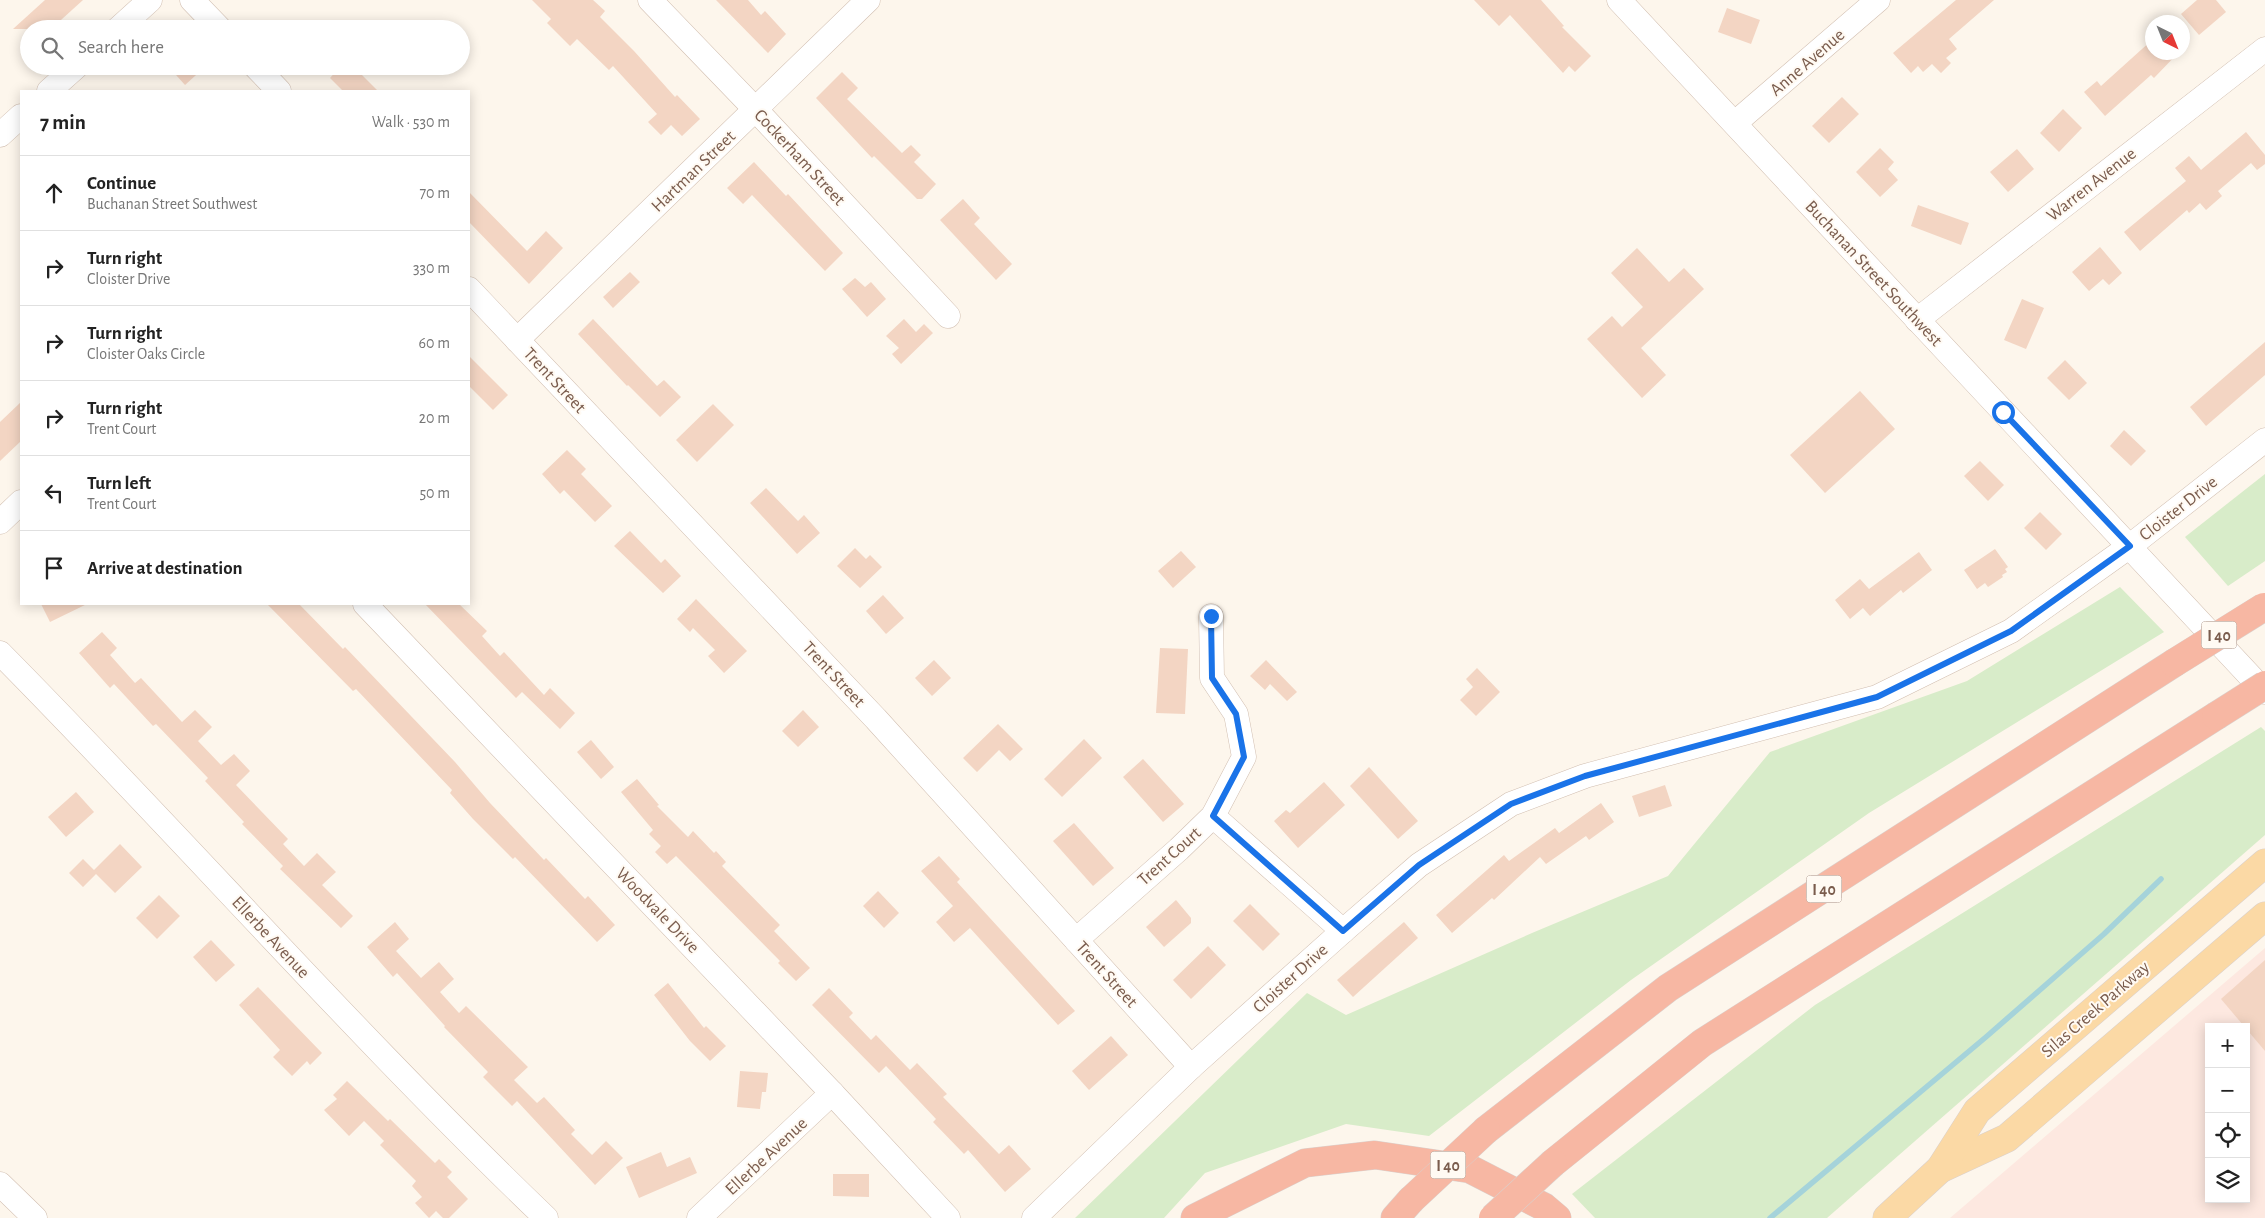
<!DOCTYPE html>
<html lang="en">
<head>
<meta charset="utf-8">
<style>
  body { margin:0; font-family:"Alegreya Sans",sans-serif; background:#f2f2f2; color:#222 }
  .controls { position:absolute; right:15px; bottom:15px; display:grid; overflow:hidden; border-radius:0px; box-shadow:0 2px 12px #0003 }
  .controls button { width:45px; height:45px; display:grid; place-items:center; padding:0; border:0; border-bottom:1px solid #e0e0e0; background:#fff; color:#222; font:25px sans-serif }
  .compass { position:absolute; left:2145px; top:15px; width:45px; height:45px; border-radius:50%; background:#fff; box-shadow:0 2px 12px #0003; rotate:137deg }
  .stop { position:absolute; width:15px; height:15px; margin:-11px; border:4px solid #1a73e8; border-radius:50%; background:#fff }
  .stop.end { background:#1a73e8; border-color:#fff; box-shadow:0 1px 5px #0008 }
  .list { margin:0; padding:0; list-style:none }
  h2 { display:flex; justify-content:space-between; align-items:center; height:65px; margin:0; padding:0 20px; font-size:21px }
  h2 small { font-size:16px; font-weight:400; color:#767676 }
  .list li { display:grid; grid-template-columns:32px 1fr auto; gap:15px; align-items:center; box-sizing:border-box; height:75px; padding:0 20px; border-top:1px solid #e0e0e0 }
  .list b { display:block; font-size:19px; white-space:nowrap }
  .list p { margin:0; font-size:16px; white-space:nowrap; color:#767676 }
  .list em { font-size:16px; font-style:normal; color:#767676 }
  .icon { flex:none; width:28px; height:28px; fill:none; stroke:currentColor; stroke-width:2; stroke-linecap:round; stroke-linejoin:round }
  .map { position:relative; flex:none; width:2265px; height:1218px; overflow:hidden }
  .search { position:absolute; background:#fff; box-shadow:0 2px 12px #0003; left:20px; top:20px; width:450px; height:55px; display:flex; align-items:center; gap:12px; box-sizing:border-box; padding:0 18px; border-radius:28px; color:#767676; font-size:19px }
  .panel { position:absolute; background:#fff; box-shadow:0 2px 12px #0003; left:20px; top:90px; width:450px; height:515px; border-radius:0px }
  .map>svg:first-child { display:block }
  .commercial { fill:#fde8e0; fill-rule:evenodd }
  .green { fill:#d8ecc9 }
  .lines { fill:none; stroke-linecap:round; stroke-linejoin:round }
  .stream { stroke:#a5d3da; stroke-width:5.5 }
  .building { fill:#f3d5c3 }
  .minor-casing { stroke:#d1beb0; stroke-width:25 }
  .major-casing { stroke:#dad1cd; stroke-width:29 }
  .highway-casing { stroke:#dad1cd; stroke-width:29 }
  .minor { stroke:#fff; stroke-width:24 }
  .major { stroke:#fbd9a5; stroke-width:28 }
  .highway { stroke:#f7b7a3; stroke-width:28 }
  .highway-bridge-casing { stroke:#dad1cd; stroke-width:29; stroke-linecap:butt }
  .highway-bridge { stroke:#f7b7a3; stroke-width:28 }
  .route { stroke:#1a73e8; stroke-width:6 }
  .labels { text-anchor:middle; stroke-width:4; stroke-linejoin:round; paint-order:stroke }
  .shield { fill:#fffaf3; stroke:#a28b7f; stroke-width:1 }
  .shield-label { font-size:16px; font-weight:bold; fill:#7a5c4d }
  .street-label { font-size:18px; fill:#7a5c4d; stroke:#fffaf3 }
</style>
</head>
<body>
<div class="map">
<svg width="2265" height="1218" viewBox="0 0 2265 1218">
  <rect width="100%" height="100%" fill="#fdf6ec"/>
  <!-- commercial -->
  <path class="commercial" d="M2265,948V1218H1950ZM2209,1027H2246V1199H2209Z"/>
  <!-- green -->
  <g class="green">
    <polygon points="2265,474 2265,561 2228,586 2185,537"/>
    <polygon points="2120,587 2164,632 1869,813 1631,980 1429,1136 1346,1124 1205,1173 1164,1218 1075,1218 1307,993 1346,1015 1532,933 1668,876 1770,752 1967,681"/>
    <polygon points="2261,727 2265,731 2265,835 1827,1218 1595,1218 1572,1194 1815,1005"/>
  </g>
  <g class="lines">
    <!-- stream -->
    <polyline class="stream" points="1770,1218 1986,1037 2104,934 2161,879"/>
  </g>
  <!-- building -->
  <g class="building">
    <polygon points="45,0 83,0 51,29 13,29"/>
    <polygon points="532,0 593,0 605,11 600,17 634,51 675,97 677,95 700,119 682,136 671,125 661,135 648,122 657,114 613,66 609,70 577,39 570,46 547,23 551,19"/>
    <polygon points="716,0 748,0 761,15 765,11 786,34 768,53"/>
    <polygon points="1474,0 1541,0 1564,26 1562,27 1591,56 1575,72 1569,66 1563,73 1510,15 1499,26"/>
    <polygon points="1956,0 1994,0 1949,39 1957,49 1946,58 1951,63 1941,73 1932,64 1923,72 1918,66 1911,73 1893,53"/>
    <polygon points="2197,0 2216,0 2226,12 2199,35 2181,14"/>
    <polygon points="1727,8 1760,20 1751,44 1718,32"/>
    <polygon points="2152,40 2152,52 2179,52 2154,78 2151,75 2105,116 2084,92 2097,81 2101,86"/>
    <polygon points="168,66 206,66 185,85"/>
    <polygon points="341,66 353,66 378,91 343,91 330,78"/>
    <polygon points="842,72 858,88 847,99 902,153 911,145 921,155 914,162 936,184 922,199 917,199 874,156 872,158 816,98"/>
    <polygon points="1842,97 1859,114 1829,143 1812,126"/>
    <polygon points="2063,109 2082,128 2059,152 2040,133"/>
    <polygon points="2246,132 2265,155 2265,164 2257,170 2251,163 2218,191 2222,196 2206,210 2200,203 2189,213 2187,210 2140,251 2124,232 2186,181 2175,168 2189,156 2201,170"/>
    <polygon points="1880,148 1894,162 1888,169 1898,180 1880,197 1856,172"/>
    <polygon points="2017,149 2034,169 2008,192 1990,172"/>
    <polygon points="754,162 786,196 788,194 843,253 825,271 752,195 743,204 727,188"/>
    <polygon points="469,192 527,251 546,231 563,248 529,284 469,222"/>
    <polygon points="963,199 980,218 974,224 1012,264 996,280 940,220"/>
    <polygon points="1918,205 1969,223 1961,245 1911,226"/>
    <polygon points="2100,247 2122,273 2109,285 2103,279 2089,291 2072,272"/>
    <polygon points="1637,248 1669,282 1684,268 1704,289 1641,348 1666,375 1642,398 1587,339 1612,316 1622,327 1643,307 1611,273"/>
    <polygon points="630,272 640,282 613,308 603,297"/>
    <polygon points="855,278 865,287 871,282 886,299 867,317 842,289"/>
    <polygon points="2022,299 2044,308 2026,349 2004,340"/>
    <polygon points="593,319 657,386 664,380 681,397 660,417 628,385 627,386 578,334"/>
    <polygon points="904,319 916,332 924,324 933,333 901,364 892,354 899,348 886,336"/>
    <polygon points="2265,342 2265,375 2206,426 2190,407"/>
    <polygon points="469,356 508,395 493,410 469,386"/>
    <polygon points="2065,360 2087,383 2069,400 2047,378"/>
    <polygon points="1860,391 1895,429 1825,493 1790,455"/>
    <polygon points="21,402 21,441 0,461 0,422"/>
    <polygon points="713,404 734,425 697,462 676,440"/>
    <polygon points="2124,430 2146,451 2131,466 2110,446"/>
    <polygon points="567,450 586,469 581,474 612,506 595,522 564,490 560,494 542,474"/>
    <polygon points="1980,461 2004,485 1988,501 1964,476"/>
    <polygon points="766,488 798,521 804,515 820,533 797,554 750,503"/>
    <polygon points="2040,512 2062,534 2046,550 2024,528"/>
    <polygon points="630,531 661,563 665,559 681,576 663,593 614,546"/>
    <polygon points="855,548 866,559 870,555 882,567 860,588 837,566"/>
    <polygon points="1995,549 2008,567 2005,569 2007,572 2002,575 2003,577 1988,587 1985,583 1977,589 1964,570"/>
    <polygon points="1181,551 1196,567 1173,588 1158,571"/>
    <polygon points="1919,552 1932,570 1903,593 1901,590 1870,616 1863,608 1850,619 1835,600 1860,579 1869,589"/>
    <polygon points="883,595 904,618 886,634 866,611"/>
    <polygon points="696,599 747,651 724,673 708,656 715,650 693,628 690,632 677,619"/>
    <polygon points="41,604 87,604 50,622"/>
    <polygon points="267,604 299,604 343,649 345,647 455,762 490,803 544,860 546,858 585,899 588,896 615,925 597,942 515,857 513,859 473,819 450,793 452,790 356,689 353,691"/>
    <polygon points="425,604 459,604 487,631 482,636 500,656 504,652 544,695 550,688 575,713 560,729 522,692 516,698"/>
    <polygon points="102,632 117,648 110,655 135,683 141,678 182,722 195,710 212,727 198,741 221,765 234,754 250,771 236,785 288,839 283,844 304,866 317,853 336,872 322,885 353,916 341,928 280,869 283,866 242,824 244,822 205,781 208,778 156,724 153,726 114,684 110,688 79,653"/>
    <polygon points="1160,648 1188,649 1185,714 1156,713"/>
    <polygon points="934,660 951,678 932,696 915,678"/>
    <polygon points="1266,660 1297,692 1287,701 1270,684 1265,690 1250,676"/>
    <polygon points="1477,668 1500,692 1476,716 1460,700 1473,687 1466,679"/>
    <polygon points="803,710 819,727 798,747 782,731"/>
    <polygon points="998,724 1023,749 1010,761 999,750 977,772 963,758"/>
    <polygon points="1084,739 1102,758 1062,797 1044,779"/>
    <polygon points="591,740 614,767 601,779 577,752"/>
    <polygon points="1143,759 1184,804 1163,822 1123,777"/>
    <polygon points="1369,767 1418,821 1398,839 1350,786"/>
    <polygon points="637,779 659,805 657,806 688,837 693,831 714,853 716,851 726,862 722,866 780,925 774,931 810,968 796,981 778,963 780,961 676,856 667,864 655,852 661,846 649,834 653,830 621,792"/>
    <polygon points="1324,782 1345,805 1298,848 1274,821 1286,810 1290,813"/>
    <polygon points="1665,785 1672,806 1639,817 1632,796"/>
    <polygon points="76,792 94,812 66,837 48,817"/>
    <polygon points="1601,803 1614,822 1589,840 1586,836 1546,864 1540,857 1494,900 1492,898 1452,933 1436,915 1504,855 1509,861 1555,828 1559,833"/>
    <polygon points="1074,823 1114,868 1093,886 1053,841"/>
    <polygon points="120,844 142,867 115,893 96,874 83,887 69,873 83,859 94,870"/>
    <polygon points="939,856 960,879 957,882 1075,1011 1058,1025 970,928 954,942 936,922 953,906 921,871"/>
    <polygon points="878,891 899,913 884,928 863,906"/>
    <polygon points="159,895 180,916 157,939 136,918"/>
    <polygon points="1176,900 1191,918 1191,923 1164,947 1146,927"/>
    <polygon points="1250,904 1280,934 1263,951 1233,921"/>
    <polygon points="395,922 409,939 396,951 421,978 439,962 454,979 440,992 459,1013 466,1006 528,1067 514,1080 537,1103 544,1097 575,1130 571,1134 592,1155 606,1141 623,1158 595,1185 517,1101 512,1106 483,1077 488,1072 444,1027 445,1026 397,973 393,977 367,947"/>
    <polygon points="1404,922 1418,938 1353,997 1337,980"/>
    <polygon points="211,940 235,965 216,982 193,957"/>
    <polygon points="1208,946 1226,965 1191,999 1173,980"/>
    <polygon points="2265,960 2265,1051 2221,999"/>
    <polygon points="668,983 704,1028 706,1026 726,1046 710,1061 690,1041 654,995"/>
    <polygon points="258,987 322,1053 310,1065 307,1061 292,1076 273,1057 280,1050 239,1005"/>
    <polygon points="829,988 853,1013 849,1017 871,1040 876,1035 910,1070 917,1063 947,1094 943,1097 999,1154 1009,1145 1031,1169 1005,1192 968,1150 964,1154 933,1122 936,1119 886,1066 879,1073 812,1005"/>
    <polygon points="1111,1036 1128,1055 1089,1090 1072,1071"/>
    <polygon points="740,1071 768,1073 766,1092 762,1092 760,1109 737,1107"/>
    <polygon points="347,1081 388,1121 390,1119 435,1163 439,1159 452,1172 447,1177 468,1199 449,1218 443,1218 436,1211 429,1218 415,1203 422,1197 412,1186 416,1181 380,1145 384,1141 364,1121 349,1136 324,1110 337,1099 333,1095"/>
    <polygon points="661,1152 667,1167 690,1157 697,1173 639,1198 626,1167"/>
    <polygon points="833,1174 869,1174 869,1197 833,1196"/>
  </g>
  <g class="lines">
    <defs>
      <g id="minor">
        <polyline points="192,0 220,29"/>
        <polyline points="650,0 756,110 948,316"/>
        <polyline points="1619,0 2265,692"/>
        <polyline points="118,29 150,0"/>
        <polyline points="255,66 279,91"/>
        <polyline points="49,91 77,66"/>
        <polyline points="1735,123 1878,0"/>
        <polyline points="0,135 21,116"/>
        <polyline points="469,289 876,719 1191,1067"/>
        <polyline points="1917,320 2265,49"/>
        <polyline points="517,340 868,0"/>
        <polyline points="0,522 21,502"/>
        <polyline points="365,604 832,1093 948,1218"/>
        <path d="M0,653C184,839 357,1037 546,1218"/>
        <polyline points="1213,816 1343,931"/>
        <polyline points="1076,940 1179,849 1213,816 1244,757 1236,714 1212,678 1211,616"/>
        <polyline points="0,1184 35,1218"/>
        <polyline points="699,1218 832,1093"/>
        <polyline points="1034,1218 1191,1067 1343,931 1419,865 1511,804 1585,776 1877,697 2011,631 2130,546 2265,440"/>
      </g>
      <g id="major">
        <polyline points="1940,1169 2007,1138 2265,916"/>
        <polyline points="1887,1218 1940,1169 1977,1111 2265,863"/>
      </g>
      <g id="highway">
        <polyline points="1486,1130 1668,988 2174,663"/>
        <polyline points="1553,1163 1702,1043 2216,716"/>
        <polyline points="1195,1218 1305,1163 1375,1155 1470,1169 1544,1207 1557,1218"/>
        <polyline points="1395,1218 1411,1200"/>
      </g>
    </defs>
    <!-- minor casing -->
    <use href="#minor" class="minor-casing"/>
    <!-- major casing -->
    <use href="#major" class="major-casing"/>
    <!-- highway casing -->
    <use href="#highway" class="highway-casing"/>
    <!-- minor -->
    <use href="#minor" class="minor"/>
    <!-- major -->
    <use href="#major" class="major"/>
    <!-- highway -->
    <use href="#highway" class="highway"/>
    <defs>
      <g id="highway-bridge">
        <polyline points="2174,663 2264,607"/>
        <polyline points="2216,716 2265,685"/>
        <polyline points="1411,1200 1486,1130"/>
        <polyline points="1493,1218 1553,1163"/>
      </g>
    </defs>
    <!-- highway-bridge casing -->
    <use href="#highway-bridge" class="highway-bridge-casing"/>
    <!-- highway-bridge -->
    <use href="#highway-bridge" class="highway-bridge"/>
  </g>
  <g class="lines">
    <!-- route -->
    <polyline class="route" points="1211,616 1212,678 1236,714 1244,757 1213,816 1343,931 1419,865 1511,804 1585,776 1877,697 2011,631 2130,546 2003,412"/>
  </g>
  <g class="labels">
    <!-- shield labels -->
    <g class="shield">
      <rect x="2201.5" y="621.5" width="35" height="27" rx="4"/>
      <rect x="1806.5" y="875.5" width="35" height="27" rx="4"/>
      <rect x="1430.5" y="1151.5" width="35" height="27" rx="4"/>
    </g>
    <g class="shield-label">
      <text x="2219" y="641">I 40</text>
      <text x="1824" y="895">I 40</text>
      <text x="1448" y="1171">I 40</text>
    </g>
    <!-- street labels -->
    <g class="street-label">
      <text transform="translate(1807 62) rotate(-41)" y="6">Anne Avenue</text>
      <text transform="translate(800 157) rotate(47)" y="6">Cockerham Street</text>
      <text transform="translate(693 171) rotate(-44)" y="6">Hartman Street</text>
      <text transform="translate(2091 184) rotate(-38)" y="6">Warren Avenue</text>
      <text transform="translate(1874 273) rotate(47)" y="6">Buchanan Street Southwest</text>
      <text transform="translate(555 380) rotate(47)" y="6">Trent Street</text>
      <text transform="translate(2178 508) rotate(-38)" y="6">Cloister Drive</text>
      <text transform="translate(834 674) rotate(47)" y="6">Trent Street</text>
      <text transform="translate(1169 856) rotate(-42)" y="6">Trent Court</text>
      <text transform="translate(658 910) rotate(46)" y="6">Woodvale Drive</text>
      <text transform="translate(271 937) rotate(47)" y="6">Ellerbe Avenue</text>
      <text transform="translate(1107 974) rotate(48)" y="6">Trent Street</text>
      <text transform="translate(1290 978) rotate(-42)" y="6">Cloister Drive</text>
      <text transform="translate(2095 1009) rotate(-41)" y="6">Silas Creek Parkway</text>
      <text transform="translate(766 1156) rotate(-43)" y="6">Ellerbe Avenue</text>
    </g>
  </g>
</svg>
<div class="controls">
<button>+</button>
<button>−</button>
<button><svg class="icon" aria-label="locate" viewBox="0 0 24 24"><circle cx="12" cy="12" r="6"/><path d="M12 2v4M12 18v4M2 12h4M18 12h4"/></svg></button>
<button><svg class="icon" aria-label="layers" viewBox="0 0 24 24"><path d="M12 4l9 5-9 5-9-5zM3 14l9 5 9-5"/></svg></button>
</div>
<svg class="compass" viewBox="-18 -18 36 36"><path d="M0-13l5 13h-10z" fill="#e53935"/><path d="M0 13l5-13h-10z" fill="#767676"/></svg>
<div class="stop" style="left:2003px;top:412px"></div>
<div class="stop end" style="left:1211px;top:616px"></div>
<div class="search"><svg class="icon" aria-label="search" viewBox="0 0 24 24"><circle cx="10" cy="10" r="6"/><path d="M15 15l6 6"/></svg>Search here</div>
<section class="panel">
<h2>7 min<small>Walk · 530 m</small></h2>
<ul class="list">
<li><svg class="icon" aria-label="ahead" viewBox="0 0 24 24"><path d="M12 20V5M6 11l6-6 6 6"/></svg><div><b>Continue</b><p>Buchanan Street Southwest</p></div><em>70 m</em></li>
<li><svg class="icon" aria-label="right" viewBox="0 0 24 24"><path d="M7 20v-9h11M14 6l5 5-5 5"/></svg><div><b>Turn right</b><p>Cloister Drive</p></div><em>330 m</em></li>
<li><svg class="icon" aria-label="right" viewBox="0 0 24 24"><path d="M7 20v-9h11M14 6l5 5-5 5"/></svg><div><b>Turn right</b><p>Cloister Oaks Circle</p></div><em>60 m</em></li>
<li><svg class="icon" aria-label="right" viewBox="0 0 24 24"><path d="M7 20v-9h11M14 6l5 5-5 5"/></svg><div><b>Turn right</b><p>Trent Court</p></div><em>20 m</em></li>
<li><svg class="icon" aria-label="left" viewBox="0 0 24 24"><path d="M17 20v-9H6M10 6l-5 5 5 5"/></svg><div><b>Turn left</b><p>Trent Court</p></div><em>50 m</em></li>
<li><svg class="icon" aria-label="arrive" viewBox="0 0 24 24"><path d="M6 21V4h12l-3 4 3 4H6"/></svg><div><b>Arrive at destination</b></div></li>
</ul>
</section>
</div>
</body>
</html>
